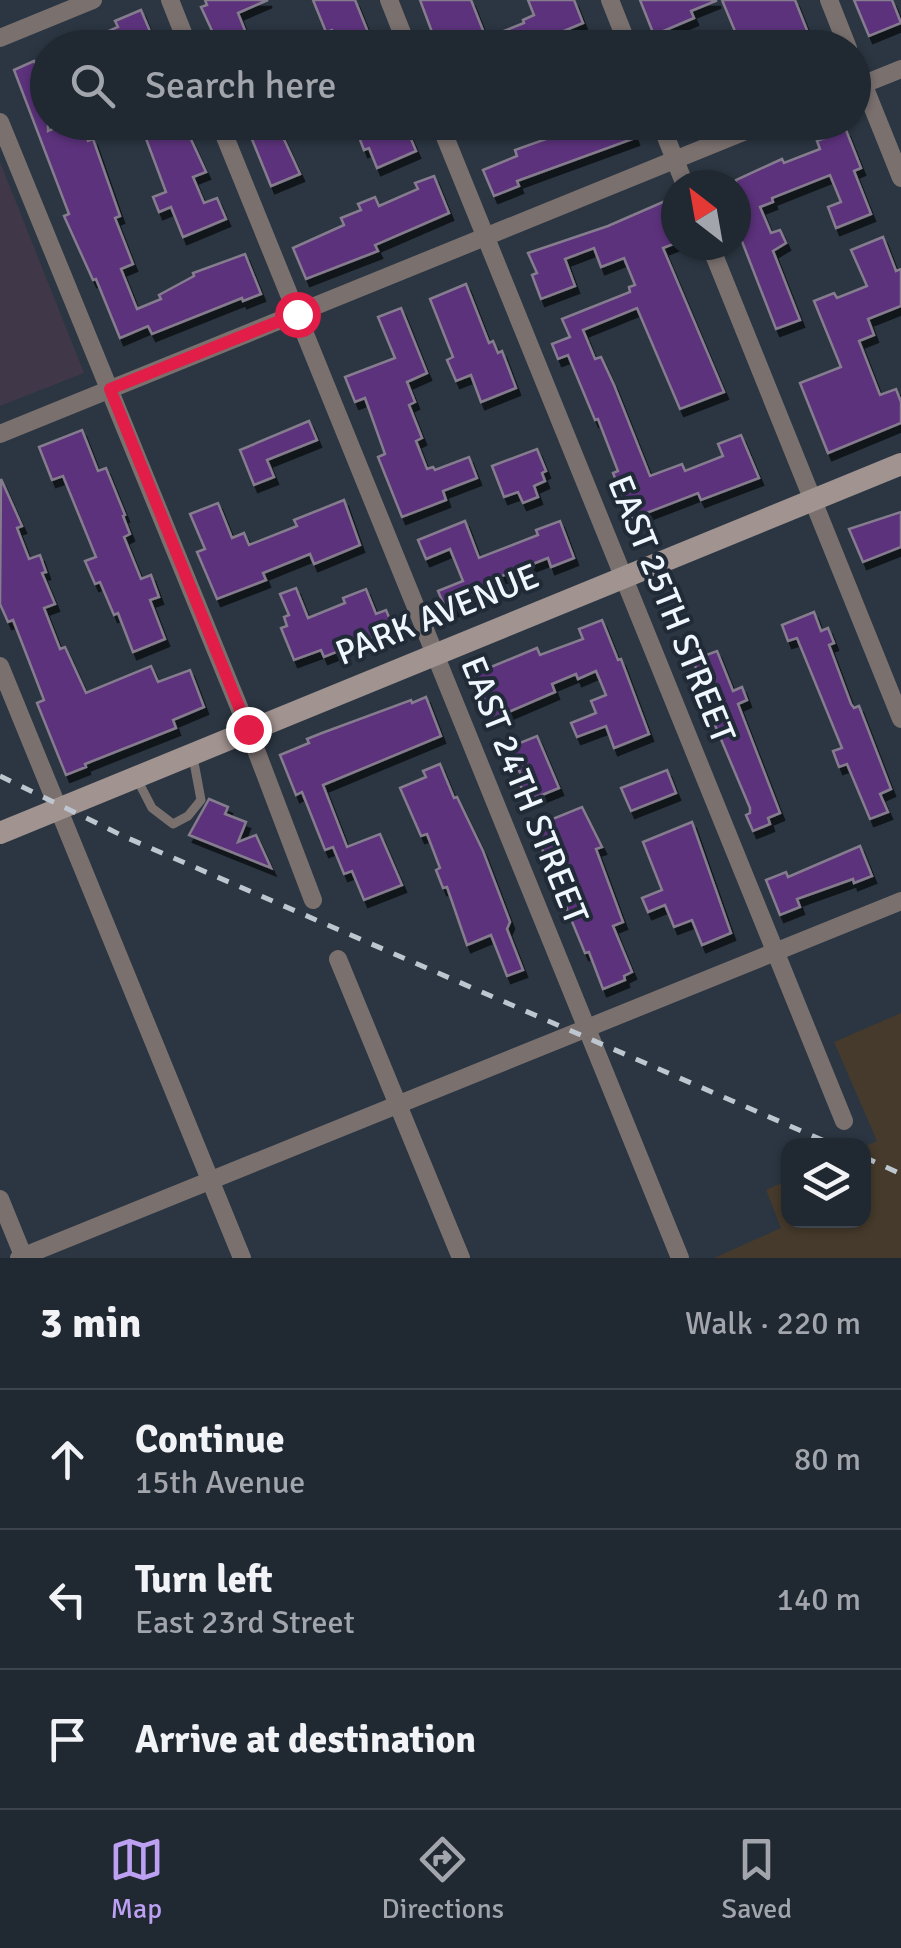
<!DOCTYPE html>
<html lang="en">
<head>
<meta charset="utf-8">
<style>
  body { margin:0; font-family:Signika,sans-serif; background:#2d343e; color:#f1f3f6 }
  .controls { position:absolute; right:30px; bottom:30px; display:grid; overflow:hidden; border-radius:20px; box-shadow:0 2px 8px #0004 }
  .controls button { width:90px; height:90px; display:grid; place-items:center; padding:0; border:0; border-bottom:2px solid #3d444d; background:#202832; color:#f1f3f6; font:50px sans-serif }
  .compass { position:absolute; left:661px; top:170px; width:90px; height:90px; border-radius:50%; background:#202832; box-shadow:0 2px 8px #0004; rotate:329deg }
  .stop { position:absolute; width:30px; height:30px; margin:-22px; border:8px solid #e11d48; border-radius:50%; background:#fff }
  .stop.end { background:#e11d48; border-color:#fff; box-shadow:0 2px 10px #0008 }
  .list { margin:0; padding:0; list-style:none }
  h2 { display:flex; justify-content:space-between; align-items:center; height:130px; margin:0; padding:0 40px; font-size:42px }
  h2 small { font-size:32px; font-weight:400; color:#a2a6ac }
  .list li { display:grid; grid-template-columns:65px 1fr auto; gap:30px; align-items:center; box-sizing:border-box; height:140px; padding:0 40px; border-top:2px solid #3d444d }
  .list b { display:block; font-size:38px; white-space:nowrap }
  .list p { margin:0; font-size:32px; white-space:nowrap; color:#a2a6ac }
  .list em { font-size:32px; font-style:normal; color:#a2a6ac }
  .icon { flex:none; width:55px; height:55px; fill:none; stroke:currentColor; stroke-width:2; stroke-linecap:round; stroke-linejoin:round }
  .map { position:relative; flex:none; width:901px; height:1258px; overflow:hidden }
  .search { position:absolute; background:#202832; box-shadow:0 2px 8px #0004; left:30px; right:30px; top:30px; height:110px; display:flex; align-items:center; gap:25px; box-sizing:border-box; padding:0 35px; border-radius:55px; color:#a2a6ac; font-size:38px }
  .sheet { height:550px; background:#202832 }
  nav { display:flex; justify-content:space-around; align-items:center; box-sizing:border-box; height:140px; border-top:2px solid #3d444d; background:#202832; font-size:28px; color:#a2a6ac }
  nav a { display:grid; justify-items:center; gap:5px }
  nav .on { color:#bca0f2 }
  .map>svg:first-child { display:block }
  .industrial { fill:#453a2b }
  .education { fill:#403849 }
  .building { fill:#5b317b; stroke:#857d8e; stroke-width:2.5; filter:url(#shadow) }
  .lines { fill:none; stroke-linecap:round; stroke-linejoin:round }
  .lane { stroke:#7a716f; stroke-width:9 }
  .street { stroke:#7a716f; stroke-width:18 }
  .secondary { stroke:#a19390; stroke-width:22 }
  .rail { stroke:#bec6cf; stroke-width:5; stroke-dasharray:12 12; stroke-linecap:butt }
  .route { stroke:#e11d48; stroke-width:12 }
  .labels { text-anchor:middle; stroke-width:8; stroke-linejoin:round; paint-order:stroke }
  .street-label { font-size:35px; fill:#eff6fe; stroke:#212b37 }
</style>
</head>
<body>
<div class="map">
<svg width="901" height="1258" viewBox="0 0 901 1258">
  <defs>
    <filter id="shadow"><feDropShadow dx="4" dy="7" stdDeviation="0" flood-color="#0009"/></filter>
  </defs>
  <rect width="100%" height="100%" fill="#2b3642"/>
  <!-- industrial -->
  <polygon class="industrial" points="901,1013 901,1258 714,1258 781,1228 766,1190 788,1180 788,1220 864,1220 864,1147 877,1141 834,1042"/>
  <!-- education -->
  <polygon class="education" points="0,162 84,373 0,406"/>
  <!-- building -->
  <g class="building">
    <polygon points="205,0 268,0 238,13 252,48 220,48 201,7 207,5"/>
    <polygon points="313,0 355,0 372,42 359,48 339,48 332,30 326,32"/>
    <polygon points="420,0 471,0 486,38 524,23 523,20 534,15 528,0 574,0 583,23 559,33 565,48 534,48 529,36 501,48 438,48"/>
    <polygon points="640,0 716,0 716,1 691,11 694,18 654,35"/>
    <polygon points="722,0 795,0 814,48 742,48"/>
    <polygon points="854,0 892,0 901,23 869,36"/>
    <polygon points="141,10 157,48 70,48 118,27 115,21"/>
    <polygon points="34,61 48,93 48,131 68,122 80,122 88,141 93,139 120,216 115,218 133,264 121,269 137,309 161,299 159,295 194,276 193,273 245,254 261,294 243,301 242,298 152,334 148,326 120,338 96,279 93,280 64,216 69,214 14,70"/>
    <polygon points="156,122 183,122 206,172 193,177 204,203 217,198 226,219 183,237 171,207 159,212 153,197 166,192 142,128"/>
    <polygon points="245,122 276,122 300,174 271,186"/>
    <polygon points="366,122 404,122 416,151 377,168 369,148 364,150 357,132 368,127"/>
    <polygon points="563,122 629,122 635,138 517,181 519,186 494,196 483,170 517,156 515,150 566,132"/>
    <polygon points="846,130 861,168 854,171 871,214 836,228 828,207 841,202 830,175 772,198 773,202 760,207 771,233 780,230 786,243 773,251 800,320 776,329 736,226 736,180 782,159 784,163 820,149 817,141"/>
    <polygon points="434,176 449,213 375,245 378,251 306,279 293,248 344,225 341,218 361,210 358,204 375,197 379,206 418,189 415,183"/>
    <polygon points="663,202 676,243 663,248 724,392 680,409 637,308 583,330 595,359 601,357 614,385 650,476 682,464 685,471 723,456 718,444 741,435 759,478 701,500 698,493 631,519 613,473 618,471 598,419 595,420 568,355 558,359 552,344 570,337 562,319 630,292 629,287 635,285 624,258 601,267 594,248 565,259 575,286 541,299 532,275 537,273 528,253 608,226"/>
    <polygon points="883,237 896,271 901,269 901,306 868,319 874,335 859,341 880,395 896,389 901,402 901,423 828,453 800,383 841,367 814,301 834,293 837,298 867,286 851,250"/>
    <polygon points="466,284 489,343 493,341 498,353 502,351 516,388 481,402 471,375 456,381 447,360 453,357 430,299"/>
    <polygon points="401,308 427,373 407,382 415,402 409,405 422,438 416,441 427,469 433,467 435,470 469,457 477,478 443,491 446,500 402,517 378,457 385,454 365,398 355,402 345,377 395,358 378,317"/>
    <polygon points="309,421 317,440 267,460 274,477 254,485 240,450"/>
    <polygon points="82,430 98,471 106,468 125,515 123,516 130,534 124,537 141,579 151,575 159,597 150,600 165,639 133,652 118,613 114,615 100,582 95,584 85,561 96,557 63,476 52,480 39,447"/>
    <polygon points="537,449 546,471 542,473 545,481 534,486 538,497 523,503 518,492 504,497 492,466"/>
    <polygon points="1,479 22,526 17,528 29,559 40,555 46,572 42,573 55,604 44,608 60,649 65,647 86,693 151,666 158,682 190,670 204,707 173,720 176,728 85,764 86,767 66,775 37,703 44,700 29,661 13,620 8,622 0,604"/>
    <polygon points="344,500 360,545 314,564 310,554 263,573 266,580 217,599 197,552 205,549 190,514 218,503 232,538 244,533 249,545 297,526 294,520"/>
    <polygon points="901,512 901,547 863,562 849,529"/>
    <polygon points="465,521 479,558 538,535 536,530 560,521 574,558 551,567 548,558 489,581 493,593 447,612 438,591 463,581 450,549 426,559 418,540"/>
    <polygon points="296,588 308,618 345,603 343,598 366,589 376,614 386,610 394,629 324,657 321,650 294,660 281,628 287,626 284,617 289,615 280,594"/>
    <polygon points="814,612 821,631 828,628 834,643 829,645 851,704 854,708 859,706 891,789 880,794 888,812 870,819 847,764 839,767 833,751 842,748 797,638 788,641 782,625"/>
    <polygon points="602,620 618,660 621,659 649,734 614,748 606,726 577,737 571,723 596,713 591,701 606,695 596,671 578,679 576,674 552,684 555,692 492,719 474,674 537,648 540,655 583,639 579,629"/>
    <polygon points="717,651 733,691 742,687 747,700 738,704 780,813 768,818 770,824 753,831 746,815 750,813 750,808 704,699 707,698 693,660"/>
    <polygon points="426,697 441,736 323,785 347,847 380,834 402,885 364,900 352,871 344,874 333,847 325,850 302,792 296,795 280,755 309,743 307,739 322,733 411,700 412,703"/>
    <polygon points="537,736 559,788 527,801 520,784 524,783 510,747"/>
    <polygon points="440,764 454,798 457,797 483,851 510,922 507,929 523,970 507,976 491,935 467,945 447,887 443,888 436,870 440,868 427,834 421,836 400,788 426,777 423,771"/>
    <polygon points="667,770 676,793 631,811 621,788"/>
    <polygon points="209,799 228,807 225,814 246,822 238,842 256,835 271,868 189,835"/>
    <polygon points="582,807 602,847 596,849 623,922 613,926 632,972 624,976 625,980 603,989 589,952 585,953 533,827"/>
    <polygon points="692,822 731,933 702,945 692,920 674,927 665,905 648,912 642,898 662,890 643,842"/>
    <polygon points="860,846 872,876 854,883 853,879 797,899 800,907 780,915 766,880 786,872 788,877"/>
  </g>
  <g class="lines">
    <!-- lane -->
    <polyline class="lane" points="137,779 152,808 173,824 188,816 201,800 193,757"/>
    <!-- street -->
    <g class="street">
      <polyline points="170,0 189,48"/>
      <polyline points="389,0 408,48"/>
      <polyline points="610,0 629,48"/>
      <polyline points="829,0 848,48"/>
      <polyline points="0,38 93,0"/>
      <polyline points="854,61 901,178"/>
      <polyline points="854,88 901,69"/>
      <polyline points="0,122 248,729 313,900"/>
      <polyline points="219,122 680,1258"/>
      <polyline points="439,122 844,1121"/>
      <polyline points="660,122 685,185"/>
      <polyline points="710,245 901,719"/>
      <polyline points="0,434 768,122"/>
      <polyline points="0,666 242,1258"/>
      <polyline points="338,959 461,1258"/>
      <polyline points="0,1199 24,1258"/>
      <polyline points="19,1258 901,901"/>
    </g>
    <!-- secondary -->
    <polyline class="secondary" points="0,833 901,464"/>
    <!-- rail -->
    <g class="rail">
      <polyline points="0,776 123,836 836,1146"/>
      <polyline points="864,1157 901,1174"/>
    </g>
  </g>
  <g class="lines">
    <!-- route -->
    <polyline class="route" points="248,729 110,389 297,314"/>
  </g>
  <g class="labels">
    <!-- street labels -->
    <g class="street-label">
      <text transform="translate(672 609) rotate(68)" y="12">EAST 25TH STREET</text>
      <text transform="translate(437 614) rotate(-22)" y="12">PARK AVENUE</text>
      <text transform="translate(525 790) rotate(68)" y="12">EAST 24TH STREET</text>
    </g>
  </g>
</svg>
<div class="controls">
<button><svg class="icon" aria-label="layers" viewBox="0 0 24 24"><path d="M12 4l9 5-9 5-9-5zM3 14l9 5 9-5"/></svg></button>
</div>
<svg class="compass" viewBox="-18 -18 36 36"><path d="M0-13l5 13h-10z" fill="#e53935"/><path d="M0 13l5-13h-10z" fill="#a2a6ac"/></svg>
<div class="stop" style="left:297px;top:314px"></div>
<div class="stop end" style="left:248px;top:729px"></div>
<div class="search"><svg class="icon" aria-label="search" viewBox="0 0 24 24"><circle cx="10" cy="10" r="6"/><path d="M15 15l6 6"/></svg>Search here</div>
</div>
<section class="sheet">
<h2>3 min<small>Walk · 220 m</small></h2>
<ul class="list">
<li><svg class="icon" aria-label="ahead" viewBox="0 0 24 24"><path d="M12 20V5M6 11l6-6 6 6"/></svg><div><b>Continue</b><p>15th Avenue</p></div><em>80 m</em></li>
<li><svg class="icon" aria-label="left" viewBox="0 0 24 24"><path d="M17 20v-9H6M10 6l-5 5 5 5"/></svg><div><b>Turn left</b><p>East 23rd Street</p></div><em>140 m</em></li>
<li><svg class="icon" aria-label="arrive" viewBox="0 0 24 24"><path d="M6 21V4h12l-3 4 3 4H6"/></svg><div><b>Arrive at destination</b></div></li>
</ul>
</section>
<nav>
<a class="on"><svg class="icon" aria-label="map" viewBox="0 0 24 24"><path d="M3 6l6-2 6 2 6-2v14l-6 2-6-2-6 2zM9 4v14M15 6v14"/></svg>Map</a>
<a><svg class="icon" aria-label="directions" viewBox="0 0 24 24"><path d="M12 3l9 9-9 9-9-9zM9 14v-3h6M13 9l2 2-2 2"/></svg>Directions</a>
<a><svg class="icon" aria-label="saved" viewBox="0 0 24 24"><path d="M7 4h10v16l-5-4-5 4z"/></svg>Saved</a>
</nav>
</body>
</html>
